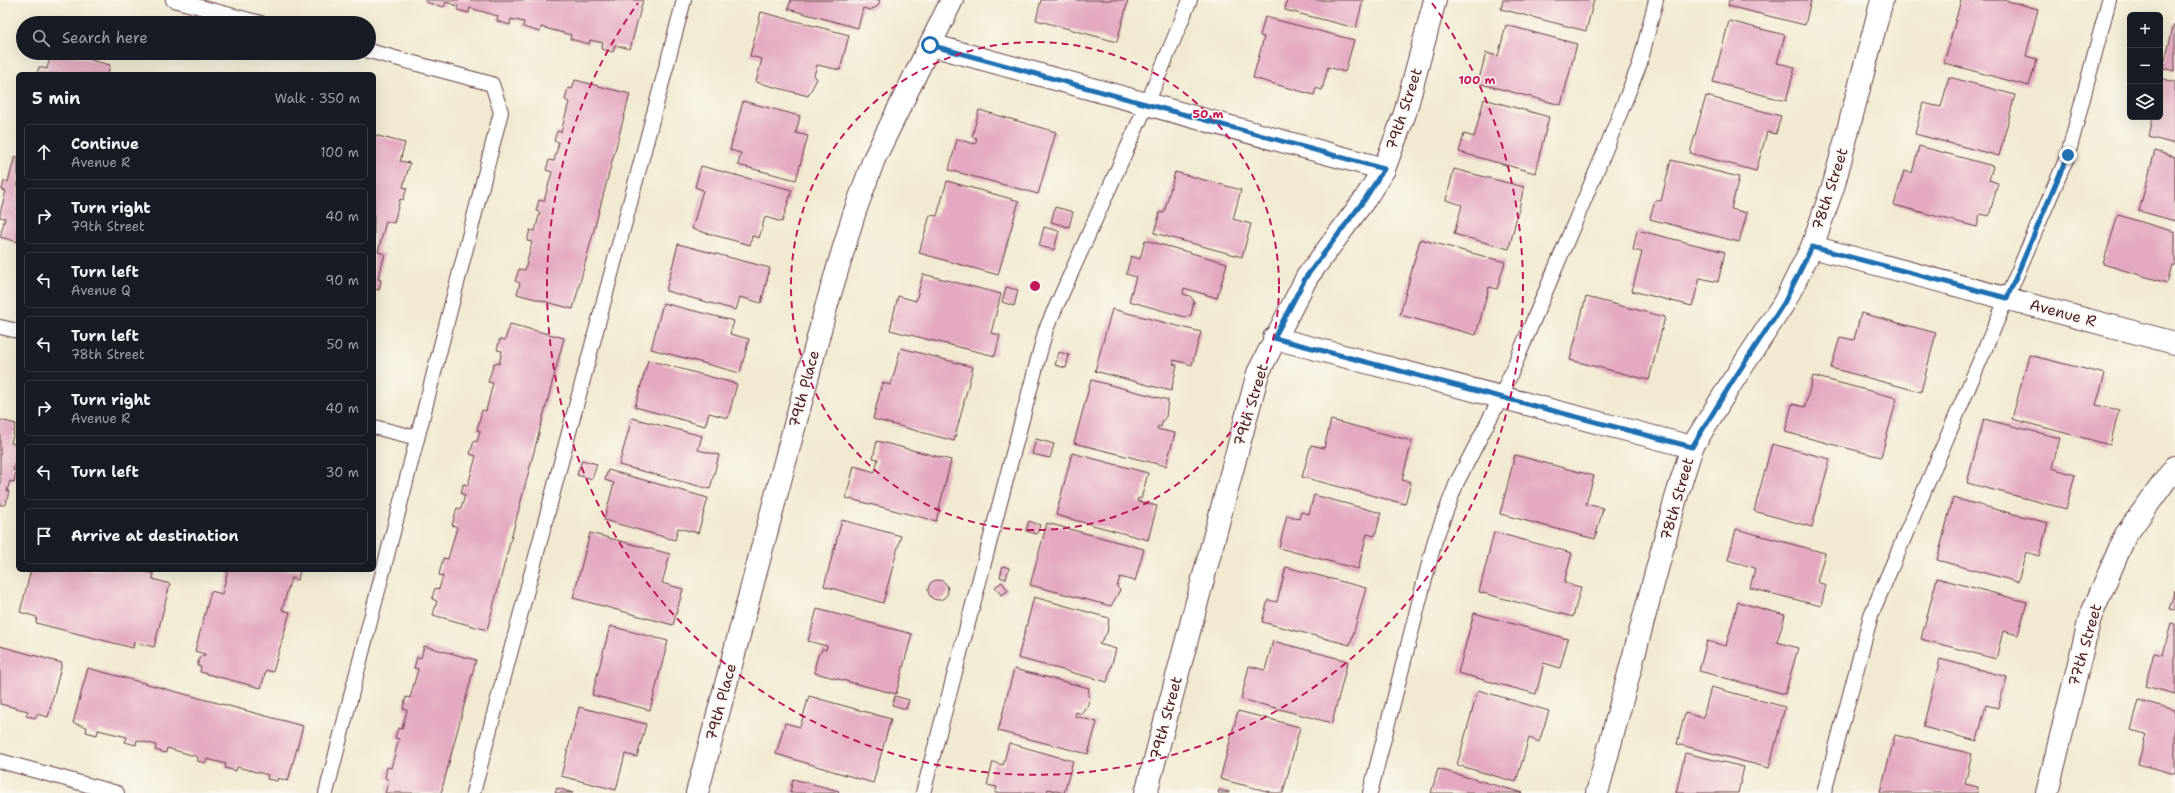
<!DOCTYPE html>
<html lang="en">
<head>
<meta charset="utf-8">
<style>
  body { margin:0; font-family:"Shantell Sans",sans-serif; background:#242831; color:#f1f3f6 }
  .controls { position:absolute; right:12px; top:12px; display:grid; overflow:hidden; border-radius:6px; box-shadow:0 4px 16px #0002 }
  .controls button { width:36px; height:36px; display:grid; place-items:center; padding:0; border:0; border-bottom:1px solid #363941; background:#171b24; color:#f1f3f6; font:20px sans-serif }
  .stop { position:absolute; width:12px; height:12px; margin:-9px; border:3px solid #1f6fb2; border-radius:50%; background:#fff }
  .stop.end { background:#1f6fb2; border-color:#fff; box-shadow:0 1px 4px #0008 }
  .list { margin:0; padding:0; list-style:none }
  h2 { display:flex; justify-content:space-between; align-items:center; height:52px; margin:0; padding:0 16px; font-size:17px }
  h2 small { font-size:13px; font-weight:400; color:#9ea1a6 }
  .list li { display:grid; grid-template-columns:26px 1fr auto; gap:12px; align-items:center; box-sizing:border-box; height:56px; margin:0 8px 8px; padding:0 8px; border:1px solid #363941; border-radius:6px }
  .list b { display:block; font-size:15px; white-space:nowrap }
  .list p { margin:0; font-size:13px; white-space:nowrap; color:#9ea1a6 }
  .list em { font-size:13px; font-style:normal; color:#9ea1a6 }
  .icon { flex:none; width:22px; height:22px; fill:none; stroke:currentColor; stroke-width:2; stroke-linecap:round; stroke-linejoin:round }
  .map { position:relative; flex:none; width:2175px; height:793px; overflow:hidden }
  .search { position:absolute; background:#171b24; box-shadow:0 4px 16px #0002; left:16px; top:16px; width:360px; height:44px; display:flex; align-items:center; gap:10px; box-sizing:border-box; padding:0 14px; border-radius:22px; color:#9ea1a6; font-size:15px }
  .panel { position:absolute; background:#171b24; box-shadow:0 4px 16px #0002; left:16px; top:72px; width:360px; height:500px; border-radius:6px }
  .map>svg:first-child { display:block }
  .building { fill:#e4a9c1 }
  .lines { fill:none; stroke-linecap:round; stroke-linejoin:round }
  .lane-casing { stroke:#633d44; stroke-width:16 }
  .street-casing { stroke:#633d44; stroke-width:24 }
  .lane { stroke:#fff; stroke-width:14 }
  .street { stroke:#fff; stroke-width:22 }
  .route { stroke:#1f6fb2; stroke-width:5 }
  .ring { fill:none; stroke:#c2185b; stroke-width:2; stroke-dasharray:7 5 }
  .labels { text-anchor:middle; stroke-width:3; stroke-linejoin:round; paint-order:stroke }
  .street-label { font-size:15px; fill:#4a1f2b; stroke:#fbf7ec }
  .centre { fill:#c2185b; stroke:#fbf7ec; stroke-width:2 }
  .ring-label { font-size:12px; text-anchor:middle; font-weight:bold; fill:#c2185b; stroke:#fbf7ec; stroke-width:3; stroke-linejoin:round; paint-order:stroke }
</style>
</head>
<body>
<div class="map">
<svg width="2175" height="793" viewBox="0 0 2175 793">
  <rect width="100%" height="100%" fill="#fbf7ec"/>
  <filter id="ink" filterUnits="userSpaceOnUse"><feTurbulence type="fractalNoise" baseFrequency=".025" numOctaves="2"/><feDisplacementMap in="SourceGraphic" scale="8" xChannelSelector="R" yChannelSelector="G"/><feConvolveMatrix kernelMatrix="1 2 1 2 8 2 1 2 1" color-interpolation-filters="sRGB"/></filter>
  <filter id="wash" filterUnits="userSpaceOnUse"><feTurbulence type="fractalNoise" baseFrequency=".012" numOctaves="4" result="noise"/><feDisplacementMap in="SourceGraphic" scale="16" xChannelSelector="R" yChannelSelector="G"/><feGaussianBlur stdDeviation="0.9" result="paint"/><feColorMatrix in="noise" values="0 0 0 0 0 0 0 0 0 0 0 0 0 0 0 0 0 1.4 0 .05"/><feComposite in="paint" operator="in"/></filter>
  <g filter="url(#wash)">
    <rect width="100%" height="100%" fill="#f1ead1"/>
    <g id="blocks">
      <!-- building -->
      <g class="building">
        <polygon points="425,0 643,0 630,49 615,45 613,52 601,49 603,43 590,40 589,44 570,39 571,35 541,27 540,32 523,27 524,22 511,19 510,25 497,21 498,16 470,8 469,13 457,10 458,6 446,2 444,7 425,2"/>
        <polygon points="791,0 880,0 878,6 870,10 863,8 858,28 788,9"/>
        <polygon points="1041,0 1128,0 1117,42 1036,20"/>
        <polygon points="1287,0 1363,0 1356,28 1285,10"/>
        <polygon points="1503,0 1594,0 1586,31 1501,9"/>
        <polygon points="1729,0 1811,0 1805,25 1728,6"/>
        <polygon points="1961,0 2004,0 2038,9 2026,56 2037,59 2029,86 1944,63"/>
        <polygon points="761,12 849,35 840,70 817,65 814,75 817,79 808,96 756,82 762,59 750,56"/>
        <polygon points="1265,17 1354,40 1345,72 1328,67 1322,90 1316,88 1314,95 1253,78 1264,37 1260,36"/>
        <polygon points="1729,21 1785,35 1777,63 1795,67 1786,101 1713,82"/>
        <polygon points="2174,24 2175,24 2175,71 2163,68"/>
        <polygon points="1506,25 1577,44 1561,105 1478,83 1486,53 1498,56"/>
        <polygon points="51,53 63,53 110,65 108,74 37,74 39,67 47,69"/>
        <polygon points="1949,77 2015,95 1999,156 1915,134 1923,103 1941,107"/>
        <polygon points="2160,78 2175,82 2175,144 2149,137 2153,117 2160,117"/>
        <polygon points="575,80 630,94 573,309 517,294 520,283 515,281 519,269 525,270 532,242 527,241 530,230 535,231 540,212 536,211 539,200 544,201 552,172 546,170 549,160 554,161 559,142 554,141 557,131 561,132 569,102 565,100 568,88 572,89"/>
        <polygon points="1706,96 1781,116 1776,134 1767,132 1756,171 1690,153"/>
        <polygon points="1484,99 1549,117 1535,173 1459,152 1464,134 1474,137"/>
        <polygon points="743,101 800,116 796,133 808,136 796,180 738,165 741,153 730,150"/>
        <polygon points="979,110 1056,132 1038,194 949,170 957,139 975,144 977,138 972,137"/>
        <polygon points="374,135 405,143 400,161 410,163 403,187 407,188 403,200 400,199 394,223 386,221 378,252 385,254 378,279 381,280 379,290 374,289"/>
        <polygon points="1919,146 1993,166 1989,180 1998,183 1989,216 1980,214 1977,227 1894,205 1904,171 1912,173"/>
        <polygon points="2155,151 2175,157 2175,221 2139,211"/>
        <polygon points="15,156 18,157 18,242 0,237 5,218 0,217 0,213 6,191 2,190 4,181 8,182"/>
        <polygon points="1671,160 1739,177 1731,209 1747,213 1739,242 1650,219 1655,200 1661,201"/>
        <polygon points="701,166 792,190 782,222 765,217 759,238 752,236 750,245 692,229 703,190 695,187"/>
        <polygon points="1454,169 1524,187 1509,249 1454,234 1462,205 1446,200"/>
        <polygon points="1175,172 1241,190 1233,219 1251,224 1242,257 1154,233 1160,212 1164,213"/>
        <polygon points="947,181 1019,201 998,275 919,253 930,215 937,216"/>
        <polygon points="1055,207 1073,212 1069,227 1051,222"/>
        <polygon points="2118,215 2175,232 2175,265 2172,265 2167,283 2103,264"/>
        <polygon points="1044,227 1059,231 1054,250 1039,246"/>
        <polygon points="1637,230 1725,252 1718,282 1700,278 1692,306 1632,291 1642,252 1633,250"/>
        <polygon points="1420,239 1505,262 1497,289 1489,287 1476,335 1400,315"/>
        <polygon points="1145,240 1227,263 1217,298 1184,288 1183,294 1190,296 1194,301 1191,315 1185,317 1129,301 1136,277 1126,274 1131,256 1140,259"/>
        <polygon points="678,244 770,268 761,303 740,297 736,310 666,291"/>
        <polygon points="923,274 1001,294 991,333 1000,335 995,356 890,330 898,296 916,301"/>
        <polygon points="1006,287 1018,290 1014,306 1002,302"/>
        <polygon points="1586,297 1665,317 1649,380 1570,360"/>
        <polygon points="663,303 734,321 730,334 749,339 740,373 651,349"/>
        <polygon points="1112,309 1201,332 1192,365 1174,360 1173,364 1177,365 1171,391 1095,371"/>
        <polygon points="1861,313 1936,333 1921,392 1831,368 1840,337 1854,340"/>
        <polygon points="510,324 564,338 487,630 433,615 437,601 432,599 435,588 439,589 443,576 439,575 443,558 448,559 457,527 452,525 457,508 461,509 465,495 461,494 463,484 468,485 476,456 470,454 474,441 477,442 480,431 477,430 482,410 486,411 493,383 488,382 494,363 499,364 502,351 497,350 500,339 505,340"/>
        <polygon points="901,348 973,367 954,441 873,419 882,383 891,385"/>
        <polygon points="1059,352 1069,355 1066,368 1055,365"/>
        <polygon points="2029,355 2105,374 2096,405 2119,410 2110,445 2012,419"/>
        <polygon points="648,360 737,384 728,418 709,413 705,426 635,407"/>
        <polygon points="1813,376 1897,398 1881,457 1785,432 1792,404 1805,407"/>
        <polygon points="1091,380 1168,400 1166,417 1163,420 1161,427 1158,426 1157,429 1175,433 1166,466 1074,443"/>
        <polygon points="632,418 702,436 698,450 719,455 710,489 619,465"/>
        <polygon points="1984,419 2060,438 2052,468 2075,475 2066,509 1967,483"/>
        <polygon points="0,420 16,424 11,443 18,445 18,461 17,463 15,463 13,470 16,471 14,482 10,481 7,491 9,491 6,504 3,505 0,505"/>
        <polygon points="1331,420 1412,441 1402,480 1411,482 1405,504 1302,477 1311,445 1324,448"/>
        <polygon points="1036,439 1054,444 1050,458 1032,454"/>
        <polygon points="877,441 951,460 936,521 846,498 854,466 875,472 878,459 873,458"/>
        <polygon points="1772,444 1830,459 1812,527 1754,511"/>
        <polygon points="1072,453 1148,473 1141,499 1138,498 1137,501 1157,506 1148,540 1056,515"/>
        <polygon points="1515,455 1594,476 1586,504 1603,508 1595,539 1500,514"/>
        <polygon points="582,460 597,464 592,479 577,475"/>
        <polygon points="608,470 708,498 698,533 678,528 675,540 604,520 614,483 605,480"/>
        <polygon points="1314,495 1381,513 1375,536 1367,534 1358,569 1279,548 1287,515 1299,519 1301,512 1309,514"/>
        <polygon points="1953,498 2048,523 2039,556 2026,552 2018,582 1937,560"/>
        <polygon points="842,520 901,536 883,603 824,586"/>
        <polygon points="1029,521 1040,525 1037,534 1026,531"/>
        <polygon points="1047,523 1144,549 1135,581 1120,577 1117,587 1120,590 1111,606 1030,585"/>
        <polygon points="1736,529 1825,553 1817,582 1826,585 1821,606 1750,588 1755,568 1728,560"/>
        <polygon points="1494,532 1572,553 1564,583 1581,587 1573,617 1479,592"/>
        <polygon points="590,533 670,554 662,583 683,589 673,625 573,598"/>
        <polygon points="1003,566 1009,568 1006,579 1000,577"/>
        <polygon points="1286,567 1366,588 1350,645 1262,622 1268,600 1277,602"/>
        <polygon points="31,570 140,570 154,574 153,579 170,584 154,647 134,642 133,648 36,623 37,617 20,612"/>
        <polygon points="228,570 300,570 298,580 291,578 282,610 290,612 273,672 266,670 261,688 200,672 201,667 197,666 200,656 204,657 205,654 195,651 211,591 222,594"/>
        <polygon points="1937,578 2027,602 2018,635 2003,631 1996,659 1921,639"/>
        <circle cx="938" cy="590" r="10"/>
        <polygon points="1002,582 1008,591 1001,595 995,587"/>
        <polygon points="2175,590 2175,610 2169,609"/>
        <polygon points="1034,597 1109,618 1107,633 1099,644 1116,649 1107,682 1018,658"/>
        <polygon points="1738,602 1785,615 1777,642 1798,648 1785,694 1699,671 1707,641 1726,646"/>
        <polygon points="817,609 912,634 896,694 815,673 815,666 818,655 821,652 822,649 826,650 827,646 808,641"/>
        <polygon points="1474,613 1568,639 1560,668 1544,663 1536,694 1458,673"/>
        <polygon points="2171,623 2175,624 2175,694 2145,686 2154,653 2163,655"/>
        <polygon points="610,626 668,641 650,710 592,695"/>
        <polygon points="1273,641 1348,661 1332,723 1241,699 1249,666 1265,670"/>
        <polygon points="0,646 62,663 48,717 37,714 35,718 26,716 28,711 0,704"/>
        <polygon points="424,646 476,660 441,793 385,793 389,780 385,778 387,767 391,768 399,739 395,738 398,728 402,729 407,710 403,709 406,697 410,698 418,669 414,668 417,657 421,658"/>
        <polygon points="1940,659 2007,677 1998,708 1986,705 1977,741 1923,727"/>
        <polygon points="88,668 303,726 288,781 278,778 277,781 267,779 268,775 237,767 236,771 225,768 226,764 207,759 206,763 197,761 198,757 167,748 166,753 155,750 156,745 137,740 136,745 125,742 127,737 98,730 97,735 86,732 87,727 73,723"/>
        <polygon points="1014,669 1089,688 1088,695 1090,698 1087,707 1084,709 1082,714 1076,712 1075,716 1097,722 1088,754 998,731"/>
        <polygon points="1711,687 1785,707 1769,768 1677,744 1685,713 1703,718"/>
        <polygon points="1478,690 1549,711 1539,742 1529,738 1516,782 1457,765"/>
        <polygon points="809,696 891,719 873,783 776,754 785,723 800,727"/>
        <polygon points="895,696 909,700 906,709 892,705"/>
        <polygon points="2139,700 2175,710 2175,774 2138,764 2146,734 2131,730"/>
        <polygon points="579,707 646,724 637,757 625,754 616,790 561,776"/>
        <polygon points="1238,711 1300,727 1283,793 1274,793 1220,779"/>
        <polygon points="1895,735 1972,754 1965,784 1978,787 1977,793 1880,793"/>
        <polygon points="1009,743 1073,761 1064,793 1048,789 1047,793 995,793 997,787 987,785 993,762 1003,765"/>
        <polygon points="1685,753 1744,767 1738,793 1676,793"/>
        <polygon points="1438,769 1523,793 1431,793"/>
        <polygon points="793,779 839,791 838,793 790,793"/>
        <polygon points="557,788 573,793 555,793"/>
        <polygon points="1219,790 1229,792 1229,793 1218,793"/>
      </g>
    </g>
  </g>
  <g filter="url(#ink)">
    <use href="#blocks" fill-opacity="0" stroke="#633d44" stroke-width="1"/>
    <g class="lines">
      <defs>
        <g id="lane">
          <polyline points="173,0 261,23"/>
          <polyline points="0,327 18,331"/>
          <polyline points="374,427 417,438"/>
          <polyline points="0,761 117,793"/>
          <polyline points="326,793 501,112 492,84 369,51"/>
          <polyline points="473,793 684,0"/>
          <polyline points="923,793 1046,329 1147,104 1190,0"/>
          <polyline points="1370,793 1435,540 1457,482 1501,397 1607,146 1640,63 1656,0"/>
          <polyline points="1824,793 1871,615 2068,155 2109,0"/>
        </g>
        <g id="street">
          <polyline points="931,45 1384,169"/>
          <polyline points="1812,247 2175,343"/>
          <polyline points="1274,338 1692,447"/>
          <polyline points="697,793 827,304 854,214 874,159 952,0"/>
          <polyline points="1146,793 1258,373 1307,277 1365,199 1384,169 1405,113 1435,0"/>
          <polyline points="1597,793 1676,498 1692,447 1732,382 1784,303 1812,247 1834,184 1882,0"/>
          <polyline points="2047,793 2090,618 2125,536 2175,467"/>
        </g>
      </defs>
      <!-- lane casing -->
      <use href="#lane" class="lane-casing"/>
      <!-- street casing -->
      <use href="#street" class="street-casing"/>
      <!-- lane -->
      <use href="#lane" class="lane"/>
      <!-- street -->
      <use href="#street" class="street"/>
    </g>
  </g>
  <g class="lines" filter="url(#ink)">
    <!-- route -->
    <polyline class="route" points="930,45 1384,169 1365,199 1306,277 1274,338 1692,447 1732,382 1784,303 1812,247 2007,298 2068,155"/>
  </g>
  <!-- distance rings -->
  <g class="ring">
    <circle cx="1035" cy="286" r="244"/>
    <path d="M1432 3A488 488 0 1 1 638 3"/>
  </g>
  <g class="labels">
    <!-- street labels -->
    <g class="street-label">
      <text transform="translate(1404 109) rotate(-72)" y="5">79th Street</text>
      <text transform="translate(1830 189) rotate(-72)" y="5">78th Street</text>
      <text transform="translate(2063 313) rotate(15)" y="5">Avenue R</text>
      <text transform="translate(804 389) rotate(-75)" y="5">79th Place</text>
      <text transform="translate(1251 405) rotate(-73)" y="5">79th Street</text>
      <text transform="translate(1677 499) rotate(-74)" y="5">78th Street</text>
      <text transform="translate(2085 645) rotate(-74)" y="5">77th Street</text>
      <text transform="translate(721 702) rotate(-75)" y="5">79th Place</text>
      <text transform="translate(1166 718) rotate(-75)" y="5">79th Street</text>
    </g>
  </g>
  <circle cx="1035" cy="286" r="6" class="centre"/>
  <g class="ring-label">
    <text x="1477" y="84">100 m</text>
    <text x="1208" y="118">50 m</text>
  </g>
</svg>
<div class="controls">
<button>+</button>
<button>−</button>
<button><svg class="icon" aria-label="layers" viewBox="0 0 24 24"><path d="M12 4l9 5-9 5-9-5zM3 14l9 5 9-5"/></svg></button>
</div>
<div class="stop" style="left:930px;top:45px"></div>
<div class="stop end" style="left:2068px;top:155px"></div>
<div class="search"><svg class="icon" aria-label="search" viewBox="0 0 24 24"><circle cx="10" cy="10" r="6"/><path d="M15 15l6 6"/></svg>Search here</div>
<section class="panel">
<h2>5 min<small>Walk · 350 m</small></h2>
<ul class="list">
<li><svg class="icon" aria-label="ahead" viewBox="0 0 24 24"><path d="M12 20V5M6 11l6-6 6 6"/></svg><div><b>Continue</b><p>Avenue R</p></div><em>100 m</em></li>
<li><svg class="icon" aria-label="right" viewBox="0 0 24 24"><path d="M7 20v-9h11M14 6l5 5-5 5"/></svg><div><b>Turn right</b><p>79th Street</p></div><em>40 m</em></li>
<li><svg class="icon" aria-label="left" viewBox="0 0 24 24"><path d="M17 20v-9H6M10 6l-5 5 5 5"/></svg><div><b>Turn left</b><p>Avenue Q</p></div><em>90 m</em></li>
<li><svg class="icon" aria-label="left" viewBox="0 0 24 24"><path d="M17 20v-9H6M10 6l-5 5 5 5"/></svg><div><b>Turn left</b><p>78th Street</p></div><em>50 m</em></li>
<li><svg class="icon" aria-label="right" viewBox="0 0 24 24"><path d="M7 20v-9h11M14 6l5 5-5 5"/></svg><div><b>Turn right</b><p>Avenue R</p></div><em>40 m</em></li>
<li><svg class="icon" aria-label="left" viewBox="0 0 24 24"><path d="M17 20v-9H6M10 6l-5 5 5 5"/></svg><div><b>Turn left</b></div><em>30 m</em></li>
<li><svg class="icon" aria-label="arrive" viewBox="0 0 24 24"><path d="M6 21V4h12l-3 4 3 4H6"/></svg><div><b>Arrive at destination</b></div></li>
</ul>
</section>
</div>
</body>
</html>
